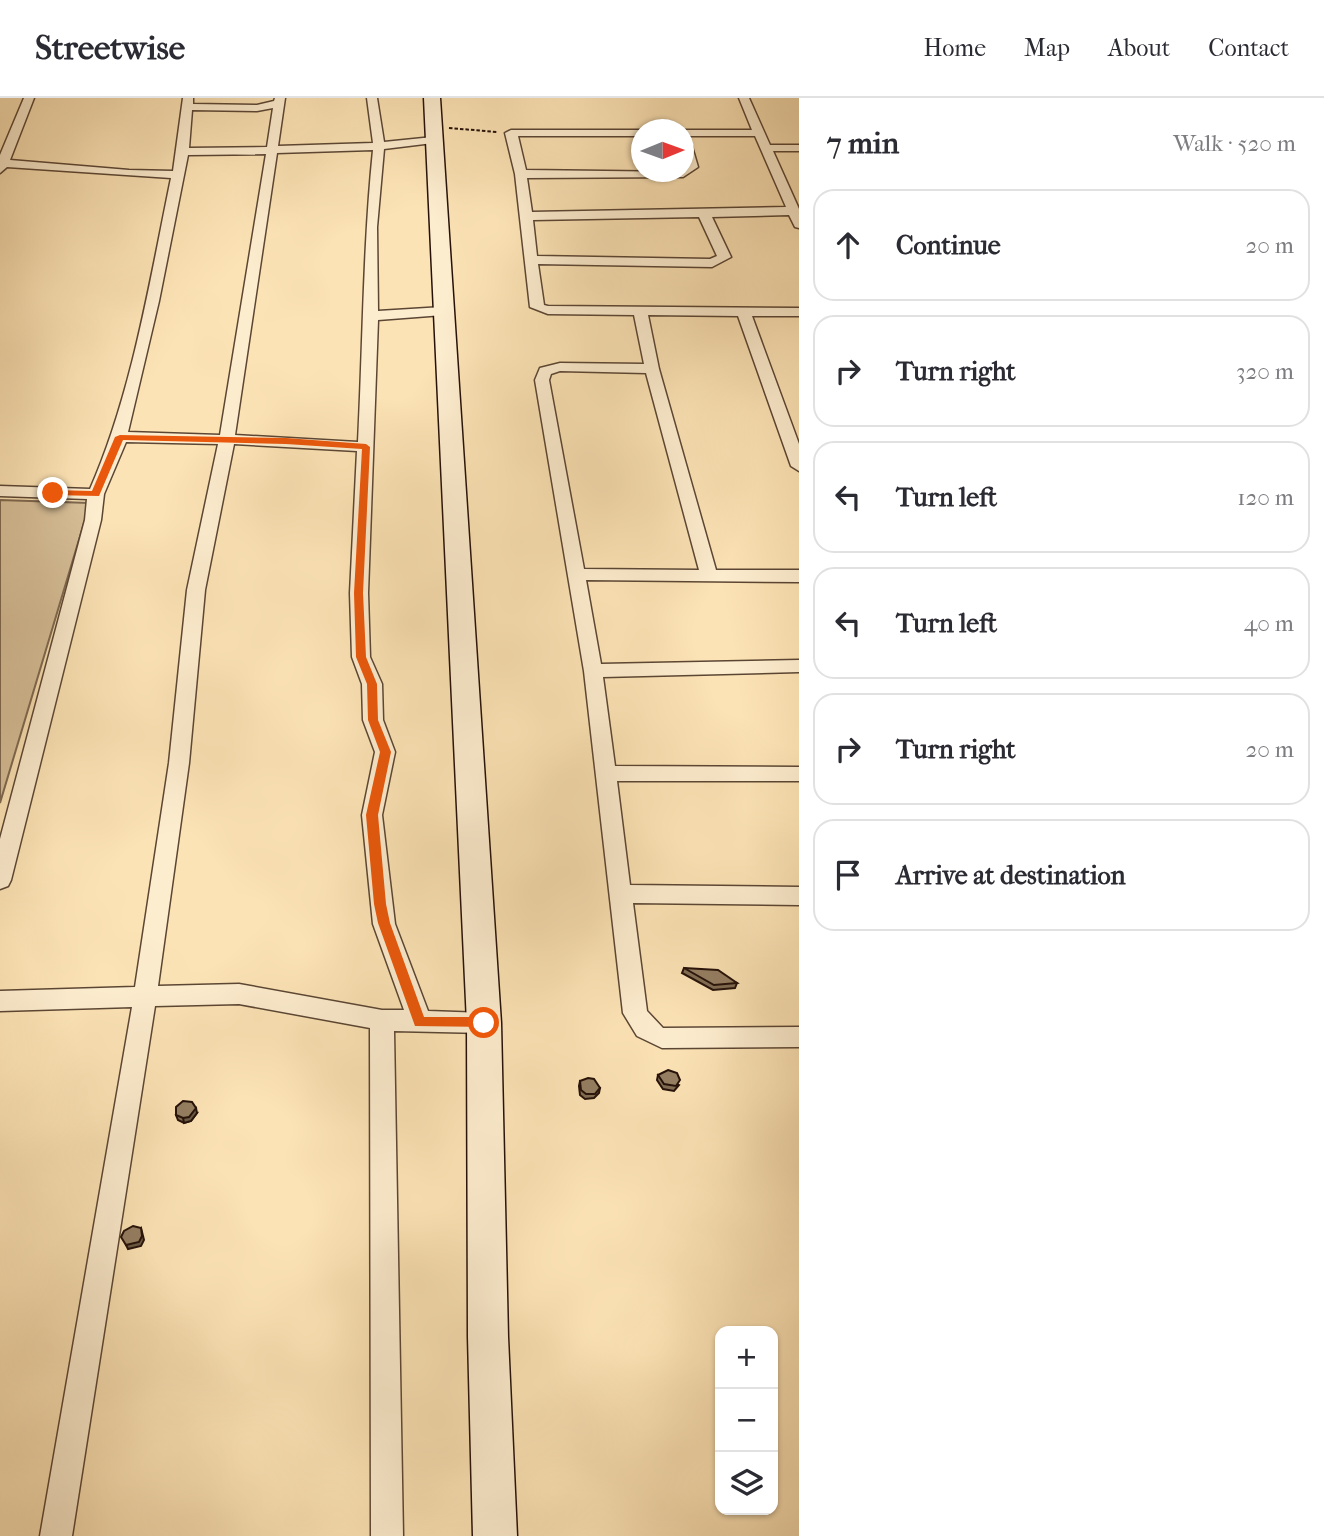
<!DOCTYPE html>
<html lang="en">
<head>
<meta charset="utf-8">
<style>
  body { margin:0; font-family:"IM FELL French Canon",serif; background:#f2f2f3; color:#2b2b33 }
  .controls { position:absolute; right:21px; bottom:21px; display:grid; overflow:hidden; border-radius:14px; box-shadow:0 2px 5px #0004 }
  .controls button { width:63px; height:63px; display:grid; place-items:center; padding:0; border:0; border-bottom:2px solid #e1e1e2; background:#fff; color:#2b2b33; font:35px sans-serif }
  .compass { position:absolute; left:631px; top:21px; width:63px; height:63px; border-radius:50%; background:#fff; box-shadow:0 2px 5px #0004; rotate:89deg }
  .stop { position:absolute; width:21px; height:21px; margin:-16px; border:5px solid #ea580c; border-radius:50%; background:#fff }
  .stop.end { background:#ea580c; border-color:#fff; box-shadow:0 2px 7px #0008 }
  .list { margin:0; padding:0; list-style:none }
  h2 { display:flex; justify-content:space-between; align-items:center; height:91px; margin:0; padding:0 28px; font-size:30px }
  h2 small { font-size:23px; font-weight:400; color:#7c7c81 }
  .list li { display:grid; grid-template-columns:46px 1fr auto; gap:21px; align-items:center; box-sizing:border-box; height:112px; margin:0 14px 14px; padding:0 14px; border:2px solid #e1e1e2; border-radius:21px }
  .list b { display:block; font-size:26px; white-space:nowrap }
  .list em { font-size:23px; font-style:normal; color:#7c7c81 }
  .icon { flex:none; width:38px; height:38px; fill:none; stroke:currentColor; stroke-width:2; stroke-linecap:round; stroke-linejoin:round }
  .map { position:relative; flex:none; width:799px; height:1438px; overflow:hidden }
  header { display:flex; align-items:center; gap:42px; box-sizing:border-box; height:98px; padding:0 35px; background:#fff; border-bottom:2px solid #e1e1e2 }
  header strong { font-size:33px }
  nav { display:flex; gap:38px; margin-inline-start:auto; font-size:24px }
  main { display:flex }
  aside { flex:1; background:#fff }
  .map>svg:first-child { display:block }
  .green { fill:#d7bf98; stroke:#7e6850; stroke-width:2 }
  .lines { fill:none; stroke-linecap:round; stroke-linejoin:round }
  .street-casing { stroke:#5b4634; stroke-width:3 }
  .secondary-casing { stroke:#251109; stroke-width:3 }
  .path { stroke:#251109; stroke-width:2; stroke-dasharray:3.5 2; stroke-linecap:butt }
  .street { fill:#fdedcf; fill-rule:evenodd }
  .secondary { fill:#fdedcf; fill-rule:evenodd }
  .wall { fill:#806c54; stroke:#251109; stroke-width:2 }
  .shaded-wall { fill:#685845; stroke:#251109; stroke-width:2 }
  .building { fill:#957e62; stroke:#251109; stroke-width:2 }
  .route { fill:#ea580c }
</style>
</head>
<body>
<header>
<strong>Streetwise</strong>
<nav><a>Home</a><a>Map</a><a>About</a><a>Contact</a></nav>
</header>
<main>
<div class="map">
<svg width="799" height="1438" viewBox="0 0 799 1438">
  <rect width="100%" height="100%" fill="#fce3b5"/>
  <filter id="stains"><feTurbulence type="fractalNoise" baseFrequency=".00286" numOctaves="4"/><feColorMatrix values="0 0 0 0 .2 0 0 0 0 .09 0 0 0 0 .02 0 0 0 .5 -.17"/></filter>
  <radialGradient id="worn" r=".72"><stop offset=".6" stop-color="#630" stop-opacity="0"/><stop offset="1" stop-color="#630" stop-opacity=".3"/></radialGradient>
  <!-- green -->
  <polygon class="green" points="0,402 90,405 0,705"/>
  <g class="lines">
    <defs>
      <g id="street">
        <path d="M24,0H34L10,62L129,72L173,73L183,0H193V6L257,7L274,3L275,0H285L278,48L373,45L367,0H377L384,44L433,39L439,42L433,45L384,51L377,129L378,213L443,209L450,213L443,217L378,222L368,495L370,559L382,586L383,622L395,654L382,717L395,826L428,913L484,915L492,918L496,925L492,932L484,935L394,933L403,1438H371L370,930L239,906L155,908L72,1438H40L132,909L0,913V893L135,889L169,665L187,492L218,346L126,344L104,396L101,422L11,782L8,788L0,791V741L85,422L87,401L0,398V388L90,391C132,296 150,182 171,80L7,69L0,75V57ZM273,10L267,49L189,50L192,12L257,13ZM373,52C363,149 363,246 358,344L235,337L277,55ZM266,56L220,337L128,334L159,203L188,57ZM234,346L357,353L350,495L352,559L362,586L363,622L375,654L362,717L373,826L404,912H382L239,886L158,888L189,665L205,492Z"/>
        <path d="M739,0H749L770,47H799V53H773L799,111V130L795,129L789,117L712,119L731,159L712,169L538,166L544,207L548,208L799,210V218H752L799,346V373L791,368L738,218L648,217L659,271L716,472H799V484L586,482L601,566L799,562V574L603,579L615,668L799,669V683H617L630,787L799,789V807L633,805L647,913L663,930L799,929V949L662,950L637,938L623,915L584,573L535,282L540,270L560,265L644,266L634,217L548,216L530,209L515,76L505,35L511,32H642V38H518L526,72L684,74L686,68L684,39L690,42L698,69L683,79L527,80L532,114L786,109L755,38H684V32H752ZM699,119L717,158L710,161L537,158L533,122ZM560,273L646,275L699,472L584,471L549,282L551,276Z"/>
      </g>
      <polygon id="secondary" points="424,0 440,0 501,925 508,1239 517,1438 473,1438 468,1239 467,925"/>
    </defs>
    <!-- street casing -->
    <use href="#street" class="street-casing"/>
    <!-- secondary casing -->
    <use href="#secondary" class="secondary-casing"/>
    <!-- path -->
    <polyline class="path" points="449,30 497,34"/>
    <!-- street -->
    <use href="#street" class="street"/>
    <!-- secondary -->
    <use href="#secondary" class="secondary"/>
  </g>
  <!-- wall -->
  <g class="wall">
    <polygon points="684,870 737,885 735,890 713,892 682,875"/>
    <polygon points="658,977 679,987 674,993 663,991 657,982"/>
    <polygon points="580,983 600,990 599,995 594,1000 585,1001 580,997 579,988"/>
    <polygon points="197,1015 191,1023 184,1025 178,1022 176,1017"/>
  </g>
  <!-- shaded-wall -->
  <g class="shaded-wall">
    <polygon points="196,1010 197,1015 191,1023 184,1025 183,1020"/>
    <polygon points="141,1130 144,1142 141,1148 128,1151 126,1147"/>
  </g>
  <!-- building -->
  <g class="building">
    <polygon points="684,870 718,872 737,885 714,887"/>
    <polygon points="668,972 677,975 680,982 676,988 664,986 658,977"/>
    <polygon points="588,980 594,981 600,990 595,996 586,996 581,992 580,983"/>
    <polygon points="183,1003 192,1004 196,1010 189,1019 183,1020 176,1017 176,1009"/>
    <polygon points="133,1128 141,1130 142,1138 139,1144 126,1147 121,1139 124,1133"/>
  </g>
  <!-- route -->
  <polygon class="route" points="120,337 286,340 366,346 370,349 363,495 366,559 377,586 378,622 391,654 378,717 386,806 390,825 424,919 484,919 490,925 488,929 415,928 378,825 374,806 366,717 380,654 368,622 367,586 356,559 354,495 362,351 286,346 123,342 99,398 50,397 49,395 53,392 92,393 115,339"/>
  <rect width="100%" height="100%" filter="url(#stains)"/>
  <rect width="100%" height="100%" fill="url(#worn)"/>
</svg>
<div class="controls">
<button>+</button>
<button>−</button>
<button><svg class="icon" aria-label="layers" viewBox="0 0 24 24"><path d="M12 4l9 5-9 5-9-5zM3 14l9 5 9-5"/></svg></button>
</div>
<svg class="compass" viewBox="-18 -18 36 36"><path d="M0-13l5 13h-10z" fill="#e53935"/><path d="M0 13l5-13h-10z" fill="#7c7c81"/></svg>
<div class="stop" style="left:484px;top:925px"></div>
<div class="stop end" style="left:53px;top:395px"></div>
</div>
<aside>
<h2>7 min<small>Walk · 520 m</small></h2>
<ul class="list">
<li><svg class="icon" aria-label="ahead" viewBox="0 0 24 24"><path d="M12 20V5M6 11l6-6 6 6"/></svg><div><b>Continue</b></div><em>20 m</em></li>
<li><svg class="icon" aria-label="right" viewBox="0 0 24 24"><path d="M7 20v-9h11M14 6l5 5-5 5"/></svg><div><b>Turn right</b></div><em>320 m</em></li>
<li><svg class="icon" aria-label="left" viewBox="0 0 24 24"><path d="M17 20v-9H6M10 6l-5 5 5 5"/></svg><div><b>Turn left</b></div><em>120 m</em></li>
<li><svg class="icon" aria-label="left" viewBox="0 0 24 24"><path d="M17 20v-9H6M10 6l-5 5 5 5"/></svg><div><b>Turn left</b></div><em>40 m</em></li>
<li><svg class="icon" aria-label="right" viewBox="0 0 24 24"><path d="M7 20v-9h11M14 6l5 5-5 5"/></svg><div><b>Turn right</b></div><em>20 m</em></li>
<li><svg class="icon" aria-label="arrive" viewBox="0 0 24 24"><path d="M6 21V4h12l-3 4 3 4H6"/></svg><div><b>Arrive at destination</b></div></li>
</ul>
</aside>
</main>
</body>
</html>
